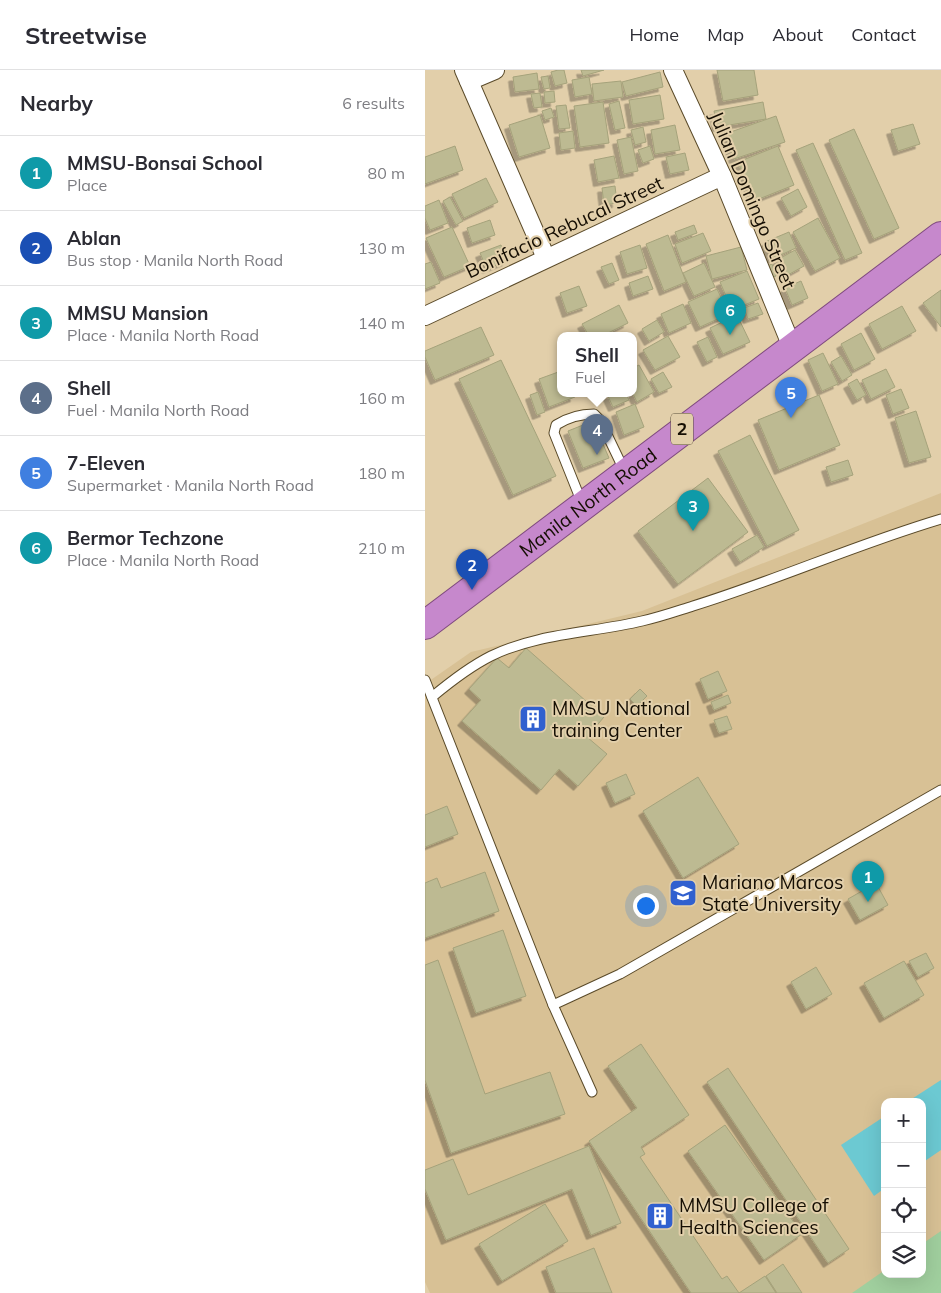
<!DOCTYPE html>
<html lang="en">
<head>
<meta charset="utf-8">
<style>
  body { margin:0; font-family:Mulish,sans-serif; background:#f2f2f3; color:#2b2b33 }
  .controls { position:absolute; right:15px; bottom:15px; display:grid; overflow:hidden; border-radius:10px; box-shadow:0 5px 20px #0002 }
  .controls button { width:45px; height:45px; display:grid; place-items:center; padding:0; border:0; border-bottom:1px solid #e1e1e2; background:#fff; color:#2b2b33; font:25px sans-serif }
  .you { position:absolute; left:220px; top:835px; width:18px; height:18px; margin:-12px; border:4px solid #fff; border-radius:50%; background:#1a73e8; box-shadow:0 0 0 8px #1a73e833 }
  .badge { display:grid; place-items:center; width:32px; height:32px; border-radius:50%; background:#1a73e8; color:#fff; font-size:16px; font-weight:700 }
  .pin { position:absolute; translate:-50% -41px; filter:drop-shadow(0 1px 2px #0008) }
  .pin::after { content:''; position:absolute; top:26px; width:18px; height:15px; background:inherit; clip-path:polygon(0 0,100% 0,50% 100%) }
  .popup { position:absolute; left:132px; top:262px; width:80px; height:65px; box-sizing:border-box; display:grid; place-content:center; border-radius:10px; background:#fff; filter:drop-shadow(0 1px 4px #0005); font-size:16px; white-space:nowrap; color:#7c7c81 }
  .popup b { font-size:19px; color:#2b2b33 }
  .popup::after { content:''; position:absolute; left:50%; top:100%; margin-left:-10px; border:10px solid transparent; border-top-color:#fff }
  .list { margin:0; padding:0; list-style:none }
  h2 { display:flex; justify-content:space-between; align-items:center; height:65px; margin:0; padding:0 20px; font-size:21px }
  h2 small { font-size:16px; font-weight:400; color:#7c7c81 }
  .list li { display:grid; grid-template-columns:32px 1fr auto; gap:15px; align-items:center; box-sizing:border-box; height:75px; padding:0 20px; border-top:1px solid #e1e1e2 }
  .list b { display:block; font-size:19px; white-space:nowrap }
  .list p { margin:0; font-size:16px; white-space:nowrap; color:#7c7c81 }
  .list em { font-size:16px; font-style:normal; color:#7c7c81 }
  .icon { flex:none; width:28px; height:28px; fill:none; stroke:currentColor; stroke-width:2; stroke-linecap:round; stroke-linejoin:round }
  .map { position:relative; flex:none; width:516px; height:1223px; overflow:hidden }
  header { display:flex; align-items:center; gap:30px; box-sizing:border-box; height:70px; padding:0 25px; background:#fff; border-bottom:1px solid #e1e1e2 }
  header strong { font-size:24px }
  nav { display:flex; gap:28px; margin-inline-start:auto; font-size:18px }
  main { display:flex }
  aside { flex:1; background:#fff }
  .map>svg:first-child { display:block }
  .built { fill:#d8c195; fill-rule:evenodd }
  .green { fill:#a0cf9e }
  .water { fill:#6cc9d2 }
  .building { fill:#bdba92; stroke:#a5a27b; filter:url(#shadow) }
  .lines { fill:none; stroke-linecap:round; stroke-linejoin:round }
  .service-casing { stroke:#5a4a29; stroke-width:11 }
  .minor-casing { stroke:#5a4a29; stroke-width:20 }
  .trunk-casing { stroke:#7f4a7e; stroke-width:30 }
  .service { stroke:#fff; stroke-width:9 }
  .minor { stroke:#fff; stroke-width:18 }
  .trunk { stroke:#c688cc; stroke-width:28 }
  .labels { text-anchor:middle; stroke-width:4; stroke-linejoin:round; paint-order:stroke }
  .shield { fill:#e2cfaa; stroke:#524835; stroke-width:1 }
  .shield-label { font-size:18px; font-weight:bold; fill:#150e03 }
  .street-label { font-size:19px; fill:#150e03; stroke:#e2cfaa }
  .poi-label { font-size:19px; fill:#150e03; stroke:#e2cfaa; text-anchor:start }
</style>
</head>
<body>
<header>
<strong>Streetwise</strong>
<nav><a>Home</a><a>Map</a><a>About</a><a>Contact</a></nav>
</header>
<main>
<aside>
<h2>Nearby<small>6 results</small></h2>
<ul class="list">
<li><span class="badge" style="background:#0f9aa8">1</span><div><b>MMSU-Bonsai School</b><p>Place</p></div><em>80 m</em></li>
<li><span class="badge" style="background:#1a4fb4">2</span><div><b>Ablan</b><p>Bus stop · Manila North Road</p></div><em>130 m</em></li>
<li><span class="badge" style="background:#0f9aa8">3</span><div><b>MMSU Mansion</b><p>Place · Manila North Road</p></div><em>140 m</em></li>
<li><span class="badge" style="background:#5c6f8a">4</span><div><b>Shell</b><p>Fuel · Manila North Road</p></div><em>160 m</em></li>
<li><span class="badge" style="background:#3f7fe0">5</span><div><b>7-Eleven</b><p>Supermarket · Manila North Road</p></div><em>180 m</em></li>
<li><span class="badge" style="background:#0f9aa8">6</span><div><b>Bermor Techzone</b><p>Place · Manila North Road</p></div><em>210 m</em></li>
</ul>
</aside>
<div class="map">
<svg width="516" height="1223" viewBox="0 0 516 1223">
  <defs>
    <filter id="shadow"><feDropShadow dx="-4.5" dy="4.5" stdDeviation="0" flood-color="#0004"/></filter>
  </defs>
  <rect width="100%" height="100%" fill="#e2cfaa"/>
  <!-- built -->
  <path class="built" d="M516,423V1223H5L0,1212V614L46,582L217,541ZM460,1032H497V1204H460Z"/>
  <!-- green -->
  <polygon class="green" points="516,1161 516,1223 427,1223 460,1200 460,1204 497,1204 497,1174"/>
  <!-- water -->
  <g class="water">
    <polygon points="516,1010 516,1080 497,1093 497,1032 482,1032"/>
    <polygon points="460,1046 460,1118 449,1126 416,1075"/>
  </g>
  <!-- building -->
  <g class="building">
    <polygon points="133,0 139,0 142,13 130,16 126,2"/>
    <polygon points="156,0 179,0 158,6"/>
    <polygon points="292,0 329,0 333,25 298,31"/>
    <polygon points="235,2 238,17 201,26 197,12"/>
    <polygon points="112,3 114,19 90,22 88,7"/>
    <polygon points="123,6 125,18 119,19 116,7"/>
    <polygon points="164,7 167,24 150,27 147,10"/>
    <polygon points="196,11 198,27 169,31 167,14"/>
    <polygon points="129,21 130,32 120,33 119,22"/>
    <polygon points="115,23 117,37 109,38 106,24"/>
    <polygon points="235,25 239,49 208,54 204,30"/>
    <polygon points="194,31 200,58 190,60 184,34"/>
    <polygon points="178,32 184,73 155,77 149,36"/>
    <polygon points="338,32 341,49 292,57 289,41"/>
    <polygon points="141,35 145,58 134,59 131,36"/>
    <polygon points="126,38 129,47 120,50 117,41"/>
    <polygon points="115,45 125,78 94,87 84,55"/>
    <polygon points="351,46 360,72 309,89 300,64"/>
    <polygon points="488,54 495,74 473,81 466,60"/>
    <polygon points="250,55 255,80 230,84 226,60"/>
    <polygon points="218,57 221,72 210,75 206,60"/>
    <polygon points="429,59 474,158 449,169 404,70"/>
    <polygon points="148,61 150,78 136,80 134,63"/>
    <polygon points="206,67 213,101 199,104 192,70"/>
    <polygon points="388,73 437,183 420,190 371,80"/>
    <polygon points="30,76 38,100 0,114 0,87"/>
    <polygon points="225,76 229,89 218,93 213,80"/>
    <polygon points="353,76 369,115 329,131 313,92"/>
    <polygon points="260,83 264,100 245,104 241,87"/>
    <polygon points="189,86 194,108 173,112 169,90"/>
    <polygon points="61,108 73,132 39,148 27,124"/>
    <polygon points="190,116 192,133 179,135 177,118"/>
    <polygon points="373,119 382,137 366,146 356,128"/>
    <polygon points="25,127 38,151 31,155 18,131"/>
    <polygon points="14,130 23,153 5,160 0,148 0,136"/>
    <polygon points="393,148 415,188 390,201 368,162"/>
    <polygon points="65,150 70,165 47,173 42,158"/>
    <polygon points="269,155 272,163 253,170 250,162"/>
    <polygon points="27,157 45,196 19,207 1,168"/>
    <polygon points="364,162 371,178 347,189 340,172"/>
    <polygon points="278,163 286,181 257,193 250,174"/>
    <polygon points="243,165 261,212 239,221 221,174"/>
    <polygon points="76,175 82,191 62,199 55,183"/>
    <polygon points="215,175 222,198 202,204 195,182"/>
    <polygon points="316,177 322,200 287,209 281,186"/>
    <polygon points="370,180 379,196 361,206 352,190"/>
    <polygon points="6,192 15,213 0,219 0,194"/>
    <polygon points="187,193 194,210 184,214 176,197"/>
    <polygon points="279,193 290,217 269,226 258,203"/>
    <polygon points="347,194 351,206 341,210 337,198"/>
    <polygon points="322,201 334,229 307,240 295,212"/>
    <polygon points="223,206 228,219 208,226 204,213"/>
    <polygon points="376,211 383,228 367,235 360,218"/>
    <polygon points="154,216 162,236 142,243 135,223"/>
    <polygon points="292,219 304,244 275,257 263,232"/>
    <polygon points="516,220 516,257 498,233"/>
    <polygon points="333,233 338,244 323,249 319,238"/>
    <polygon points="258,234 266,253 244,263 236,244"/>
    <polygon points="194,235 203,253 177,266 164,266 157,254"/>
    <polygon points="477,236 491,261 457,279 444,254"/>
    <polygon points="312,245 325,272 298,284 285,258"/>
    <polygon points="232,250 239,262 224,271 217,259"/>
    <polygon points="56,257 69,285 10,310 0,287 0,281"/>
    <polygon points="436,263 450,289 429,300 416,274"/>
    <polygon points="243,266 255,287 230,300 218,280"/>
    <polygon points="283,267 292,287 282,292 272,272"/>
    <polygon points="398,283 413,314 397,321 383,290"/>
    <polygon points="416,286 427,305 417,311 406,292"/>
    <polygon points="76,290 131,406 88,425 34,309"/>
    <polygon points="214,295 229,322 212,332 208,324 208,298"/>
    <polygon points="461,299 470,317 446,329 437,310"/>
    <polygon points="136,301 136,324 149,324 150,327 124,337 114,309"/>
    <polygon points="238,302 247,317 234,323 226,309"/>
    <polygon points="432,309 441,325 432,330 423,314"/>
    <polygon points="476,319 484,338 468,344 461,325"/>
    <polygon points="113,322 120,342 112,345 105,325"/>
    <polygon points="182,324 201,324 204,330 188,337"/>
    <polygon points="394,325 415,375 354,400 333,350"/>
    <polygon points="210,334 219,357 199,365 191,342"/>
    <polygon points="491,341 506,387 484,393 470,348"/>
    <polygon points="168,351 184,388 158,398 143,361"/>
    <polygon points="325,365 374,460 342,476 293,381"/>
    <polygon points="423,390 428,405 406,412 401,397"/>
    <polygon points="283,408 323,462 253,514 213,461"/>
    <polygon points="332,465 339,477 315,492 307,479"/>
    <polygon points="101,578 179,647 162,667 182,684 153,716 134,699 116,720 37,651 56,630 44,619 72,588 84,598"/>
    <polygon points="293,601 302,621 283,629 275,609"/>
    <polygon points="215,619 222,626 212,636 205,629"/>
    <polygon points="303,625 306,633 289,640 286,632"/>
    <polygon points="302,646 307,659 294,663 289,650"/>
    <polygon points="201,704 210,724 190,733 181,713"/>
    <polygon points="273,707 314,774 258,808 218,741"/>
    <polygon points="22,736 33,764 0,777 0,745"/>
    <polygon points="60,802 74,841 0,868 0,813 12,808 16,818"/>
    <polygon points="451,813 463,835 435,850 423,829"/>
    <polygon points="78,860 101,926 51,943 28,878"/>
    <polygon points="501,883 509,898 493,907 484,891"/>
    <polygon points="13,890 60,1024 125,1002 140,1044 26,1083 0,1010 0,895"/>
    <polygon points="479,891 499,925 459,948 439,913"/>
    <polygon points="391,897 407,924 381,939 366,912"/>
    <polygon points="216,974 264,1045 216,1077 220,1084 215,1087 297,1209 302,1206 314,1223 266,1223 164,1071 212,1038 183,996"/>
    <polygon points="303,998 424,1179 403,1193 282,1012"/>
    <polygon points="300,1055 377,1164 339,1190 263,1081"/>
    <polygon points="164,1076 196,1153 166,1165 147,1119 21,1170 0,1119 0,1100 28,1089 43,1125"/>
    <polygon points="120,1134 143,1171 77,1211 54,1174"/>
    <polygon points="169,1178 187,1223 131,1223 121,1197"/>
    <polygon points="358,1194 377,1223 352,1223 341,1206"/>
    <polygon points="340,1206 351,1223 314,1223"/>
  </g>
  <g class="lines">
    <defs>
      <g id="service">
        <path d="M157,433L129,363L131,355C142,348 156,344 169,344L175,350L200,402"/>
        <polyline points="0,610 128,935 167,1022"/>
        <path d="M7,627C25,612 44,597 66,586C113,563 167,563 217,551C235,547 252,541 268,536C352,510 432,474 516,449"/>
        <polyline points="128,935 195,904 516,720"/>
      </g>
      <g id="minor">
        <polyline points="39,0 121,188"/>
        <polyline points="248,0 297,106 367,277"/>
        <polyline points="44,11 70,0"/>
        <polyline points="0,246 297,106"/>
      </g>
      <g id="trunk">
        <path id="s1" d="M0,555L516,166"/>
      </g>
    </defs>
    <!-- service casing -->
    <use href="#service" class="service-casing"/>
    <!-- minor casing -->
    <use href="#minor" class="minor-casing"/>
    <!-- trunk casing -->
    <use href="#trunk" class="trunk-casing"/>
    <!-- service -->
    <use href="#service" class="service"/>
    <!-- minor -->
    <use href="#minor" class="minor"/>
    <!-- trunk -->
    <use href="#trunk" class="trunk"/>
  </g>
  <!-- icons -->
  <defs>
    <symbol id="building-square" viewBox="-11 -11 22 22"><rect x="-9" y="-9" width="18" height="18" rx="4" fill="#3060cf" stroke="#e2cfaa"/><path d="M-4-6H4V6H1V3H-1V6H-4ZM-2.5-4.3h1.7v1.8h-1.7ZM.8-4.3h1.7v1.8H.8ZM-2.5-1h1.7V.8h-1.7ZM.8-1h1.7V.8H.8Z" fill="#fff"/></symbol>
    <symbol id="university-square" viewBox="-11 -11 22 22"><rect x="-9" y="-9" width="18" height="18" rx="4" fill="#3060cf" stroke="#e2cfaa"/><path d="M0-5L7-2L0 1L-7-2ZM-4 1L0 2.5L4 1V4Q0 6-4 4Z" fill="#fff"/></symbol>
  </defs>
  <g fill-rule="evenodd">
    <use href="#building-square" x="92" y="633" width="32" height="32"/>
    <use href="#university-square" x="242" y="807" width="32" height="32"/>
    <use href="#building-square" x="219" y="1130" width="32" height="32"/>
  </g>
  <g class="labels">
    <!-- shield labels -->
    <rect class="shield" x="246" y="343.5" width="22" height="31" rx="4"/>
    <g class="shield-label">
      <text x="257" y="365">2</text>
    </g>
    <!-- street labels -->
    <g class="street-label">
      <text transform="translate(328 130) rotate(67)" y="7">Julian Domingo Street</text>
      <text transform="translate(139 157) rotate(-25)" y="7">Bonifacio Rebucal Street</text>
      <text dy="7" stroke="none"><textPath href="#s1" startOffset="204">Manila North Road</textPath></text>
    </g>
    <!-- poi labels -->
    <g class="poi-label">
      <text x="127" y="645">MMSU National<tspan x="127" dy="22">training Center</tspan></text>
      <text x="277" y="819">Mariano Marcos<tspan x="277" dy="22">State University</tspan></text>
      <text x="254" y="1142">MMSU College of<tspan x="254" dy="22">Health Sciences</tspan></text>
    </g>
  </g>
</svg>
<div class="controls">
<button>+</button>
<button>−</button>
<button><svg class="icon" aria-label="locate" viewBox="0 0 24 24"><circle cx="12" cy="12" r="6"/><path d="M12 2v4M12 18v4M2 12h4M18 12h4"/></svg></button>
<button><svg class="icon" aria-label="layers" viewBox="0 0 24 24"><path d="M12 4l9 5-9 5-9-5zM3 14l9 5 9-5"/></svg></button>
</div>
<div class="you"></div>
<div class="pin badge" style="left:443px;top:832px;background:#0f9aa8">1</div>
<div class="pin badge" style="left:47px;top:520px;background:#1a4fb4">2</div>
<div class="pin badge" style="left:268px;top:461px;background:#0f9aa8">3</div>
<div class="pin badge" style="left:172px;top:385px;background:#5c6f8a">4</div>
<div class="popup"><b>Shell</b>Fuel</div>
<div class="pin badge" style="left:366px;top:348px;background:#3f7fe0">5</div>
<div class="pin badge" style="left:305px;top:265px;background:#0f9aa8">6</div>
</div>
</main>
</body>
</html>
